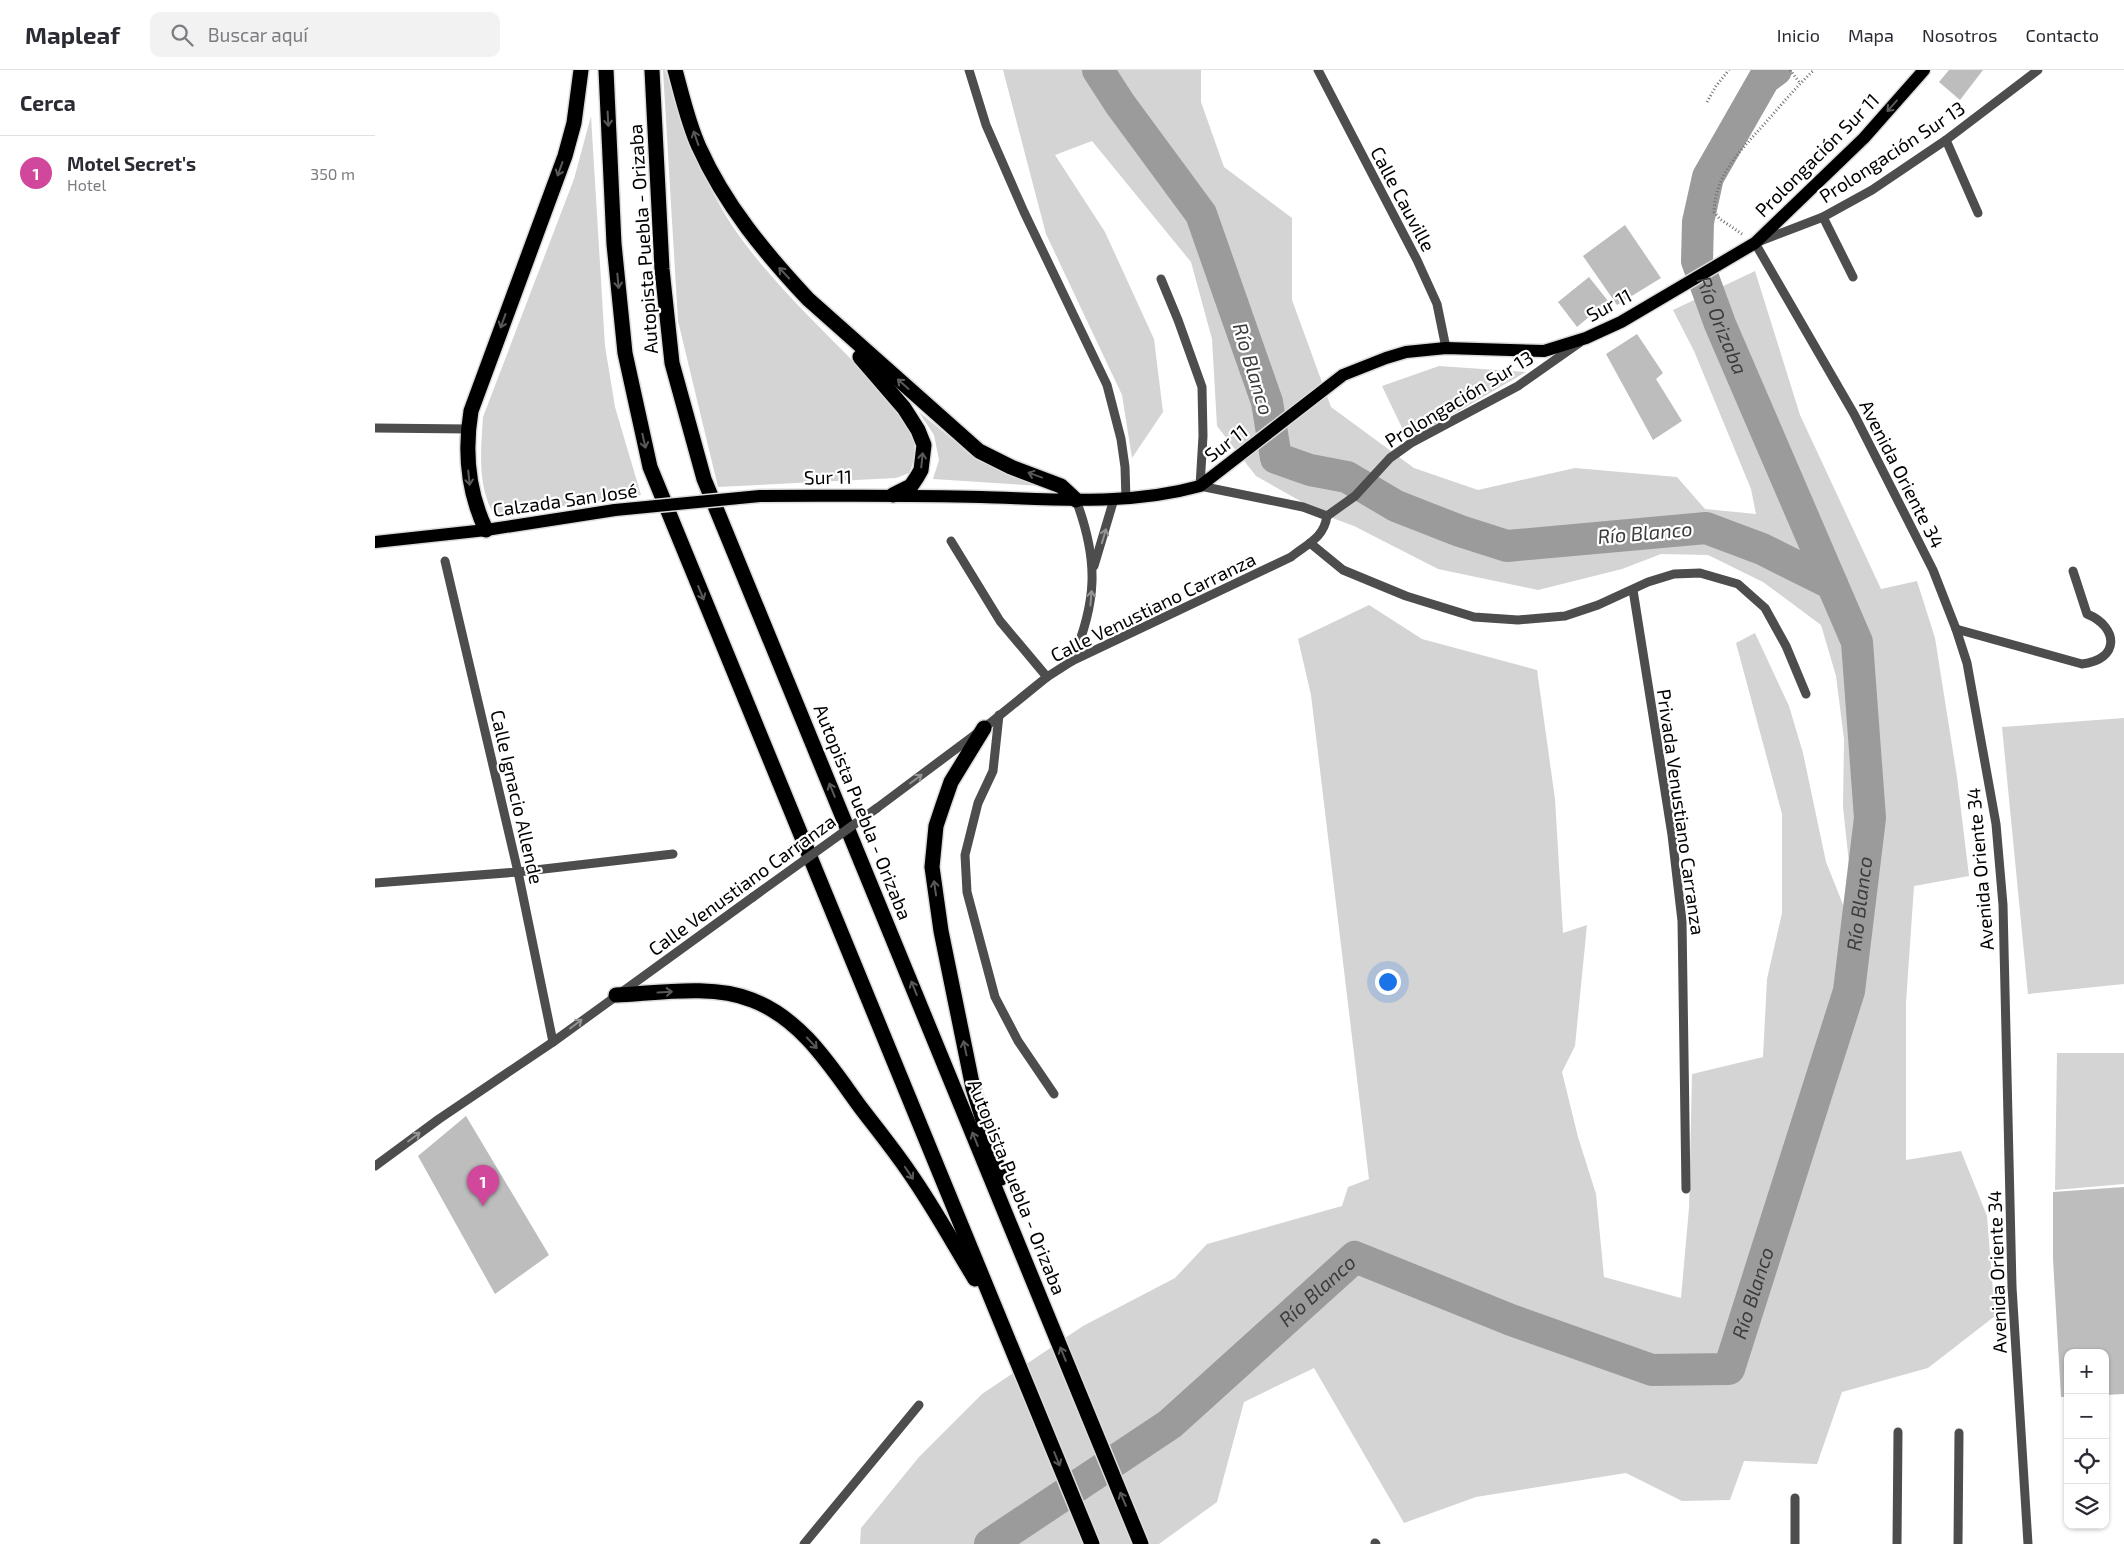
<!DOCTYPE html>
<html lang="es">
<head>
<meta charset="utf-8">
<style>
  body { margin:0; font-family:"Exo 2",sans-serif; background:#f2f2f3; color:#2b2b33 }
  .controls { position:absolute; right:15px; bottom:15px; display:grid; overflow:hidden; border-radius:10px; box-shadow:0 1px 4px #0004 }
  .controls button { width:45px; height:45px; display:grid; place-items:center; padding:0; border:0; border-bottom:1px solid #e1e1e2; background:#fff; color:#2b2b33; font:25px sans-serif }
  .you { position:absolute; left:1012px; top:911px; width:18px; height:18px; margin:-12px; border:4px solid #fff; border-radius:50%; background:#1a73e8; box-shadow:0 0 0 8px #1a73e833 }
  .badge { display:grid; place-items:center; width:32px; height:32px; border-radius:50%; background:#db2777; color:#fff; font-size:16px; font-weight:700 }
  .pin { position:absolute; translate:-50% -41px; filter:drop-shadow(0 1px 2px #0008) }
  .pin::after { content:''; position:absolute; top:26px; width:18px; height:15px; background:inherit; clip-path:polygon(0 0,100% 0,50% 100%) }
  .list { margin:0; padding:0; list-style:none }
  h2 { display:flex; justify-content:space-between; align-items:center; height:65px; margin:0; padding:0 20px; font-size:21px }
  h2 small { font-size:16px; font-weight:400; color:#7c7c81 }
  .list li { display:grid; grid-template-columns:32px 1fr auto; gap:15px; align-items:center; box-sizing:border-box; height:75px; padding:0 20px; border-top:1px solid #e1e1e2 }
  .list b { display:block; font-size:19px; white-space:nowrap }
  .list p { margin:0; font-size:16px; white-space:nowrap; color:#7c7c81 }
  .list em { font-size:16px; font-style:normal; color:#7c7c81 }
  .icon { flex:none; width:28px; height:28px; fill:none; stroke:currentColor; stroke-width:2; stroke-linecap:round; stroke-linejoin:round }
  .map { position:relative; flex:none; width:1749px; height:1474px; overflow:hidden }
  header { display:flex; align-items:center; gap:30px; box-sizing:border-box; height:70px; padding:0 25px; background:#fff; border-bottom:1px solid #e1e1e2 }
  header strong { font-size:24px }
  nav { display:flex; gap:28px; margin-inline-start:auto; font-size:18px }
  .search { width:350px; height:45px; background:#f2f2f3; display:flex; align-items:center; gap:12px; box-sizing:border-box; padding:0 18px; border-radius:10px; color:#7c7c81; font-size:19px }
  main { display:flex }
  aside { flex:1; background:#fff }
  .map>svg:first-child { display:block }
  .green { fill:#d4d4d4 }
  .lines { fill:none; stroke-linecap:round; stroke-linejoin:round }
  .river { stroke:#9b9b9b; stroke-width:32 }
  .building { fill:#bdbdbd }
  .major-casing { stroke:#dbdbdb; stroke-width:15 }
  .highway-casing { stroke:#dbdbdb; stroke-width:18 }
  .path { stroke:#6f6f6f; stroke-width:3; stroke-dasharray:1 2.5; stroke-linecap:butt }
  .minor { stroke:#4d4d4d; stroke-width:9 }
  .major { stroke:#000; stroke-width:12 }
  .highway { stroke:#000; stroke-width:15 }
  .major-bridge-casing { stroke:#dbdbdb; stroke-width:15; stroke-linecap:butt }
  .minor-bridge { stroke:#4d4d4d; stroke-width:9 }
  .major-bridge { stroke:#000; stroke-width:12 }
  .oneway { stroke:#595959 }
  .oneway2 { stroke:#949494 }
  .labels { text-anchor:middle; stroke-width:4.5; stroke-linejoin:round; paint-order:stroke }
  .street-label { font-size:19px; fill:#000; stroke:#fff }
  .water-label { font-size:20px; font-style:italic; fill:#3c3c3c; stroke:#fff }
</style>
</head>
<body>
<header>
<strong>Mapleaf</strong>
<div class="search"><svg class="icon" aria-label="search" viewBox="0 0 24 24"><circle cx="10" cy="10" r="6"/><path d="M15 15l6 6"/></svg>Buscar aquí</div>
<nav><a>Inicio</a><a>Mapa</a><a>Nosotros</a><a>Contacto</a></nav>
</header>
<main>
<aside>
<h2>Cerca<small></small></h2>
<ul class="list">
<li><span class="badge" style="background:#d1479c">1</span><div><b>Motel Secret's</b><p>Hotel</p></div><em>350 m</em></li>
</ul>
</aside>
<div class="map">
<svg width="1749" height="1474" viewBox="0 0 1749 1474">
  <rect width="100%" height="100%" fill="#fff"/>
  <!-- green -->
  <g class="green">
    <path d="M288,0H290C309,55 327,111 360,160C393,207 434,247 474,287C494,308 517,329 532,353C542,369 542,387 534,403L521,408L343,417L303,251Z"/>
    <polygon points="628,0 826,0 826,32 849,97 917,148 917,230 956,337 1039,398 1103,420 1200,398 1302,407 1330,439 1381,444 1376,419 1319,281 1298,240 1380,201 1425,345 1506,519 1542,511 1560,568 1582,707 1594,806 1539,816 1531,933 1531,1090 1586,1081 1612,1146 1620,1246 1553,1298 1467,1322 1442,1394 1369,1391 1355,1430 1307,1431 1251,1403 1101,1427 1029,1453 939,1298 869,1332 842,1432 784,1474 485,1474 486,1458 544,1387 607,1324 708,1256 800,1208 832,1174 967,1136 973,1117 994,1109 936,625 923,569 994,535 1047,569 1162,600 1180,729 1188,863 1212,855 1200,976 1187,1002 1203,1067 1221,1124 1229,1207 1306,1228 1314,1138 1317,1004 1388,987 1392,909 1407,843 1407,744 1361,573 1380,563 1414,636 1428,683 1451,792 1469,837 1474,793 1468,737 1469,669 1461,606 1446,555 1388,512 1333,485 1286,484 1247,499 1163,520 1063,499 979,456 952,446 881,406 842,356 837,269 816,192 717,71 680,85 730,162 779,269 788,342 757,388 747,325 671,164"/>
    <path d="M216,46L230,276L240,337L266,425L134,444L118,443C102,414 106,379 108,347L199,109Z"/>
    <polygon points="1064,296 1151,302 1044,364 1029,362 1007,316"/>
    <polygon points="543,341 604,391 666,416 558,409 564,390 559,365"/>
    <polygon points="1749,648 1749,914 1653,924 1627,657"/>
    <polygon points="1682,983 1749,983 1749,1114 1680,1120"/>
  </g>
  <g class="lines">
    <!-- river -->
    <g class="river">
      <path id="s1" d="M1401,0L1389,9L1333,107L1323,152L1322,191L1345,254L1457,514"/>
      <path id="s2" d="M615,1474L795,1354L980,1187L1136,1250L1277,1300L1354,1299L1474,921L1495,748L1482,572L1457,514L1387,479L1331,458L1132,476L1085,461L1021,436L972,407L935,400L901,388L892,332L826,144L745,34L723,0"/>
    </g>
  </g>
  <!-- building -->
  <g class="building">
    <polygon points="1574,0 1608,0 1585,30 1564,12"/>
    <polygon points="1250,155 1286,208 1242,235 1208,186"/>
    <polygon points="1214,207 1233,231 1202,257 1183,232"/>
    <polygon points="1262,264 1288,303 1281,309 1307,351 1278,370 1231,284"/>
    <polygon points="91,1046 174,1185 120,1224 43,1086"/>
    <polygon points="1749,1117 1749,1324 1730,1325 1730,1283 1693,1283 1693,1327 1686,1327 1678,1189 1678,1122"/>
  </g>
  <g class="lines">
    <defs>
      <g id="major">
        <path d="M385,426C459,426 532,425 606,427C680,429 753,436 825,416L968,305L1011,288L1031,282L1071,278L1169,281L1211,268L1246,252L1380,173L1489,68L1549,0"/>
        <polyline points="0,472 111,460 240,440"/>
      </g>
      <g id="highway">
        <polyline points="231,0 239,174 250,283 275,397 717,1474"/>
        <polyline points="277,0 287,199 297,293 329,409 766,1474"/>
        <path d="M300,0C307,25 313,53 324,77C350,135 390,183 433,229L604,381L636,397L686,416L701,430"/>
        <polyline points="485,287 529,338 543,360 549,375 546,400 542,407 536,416 518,425"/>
        <path d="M111,460C93,422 89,383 96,341L190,86L199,53L206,0"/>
        <polyline points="609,658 576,712 568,735 561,756 557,797 566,861 598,1018 626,1108"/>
        <path d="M241,925C283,923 338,914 377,930C427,949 456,997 486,1038C502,1059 519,1080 534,1102C558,1136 578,1173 600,1209"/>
      </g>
    </defs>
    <!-- major casing -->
    <use href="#major" class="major-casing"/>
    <!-- highway casing -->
    <use href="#highway" class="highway-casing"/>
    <!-- path -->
    <g class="path">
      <polyline points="1415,0 1425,13"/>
      <polyline points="1332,32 1341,16 1354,0"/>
      <path d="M1367,164L1345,149L1339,142C1340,104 1368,78 1392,51C1407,34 1422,16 1439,0"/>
    </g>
    <!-- minor -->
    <g class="minor">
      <polyline points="594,0 611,55 649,142 732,315 746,369 750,397 751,429"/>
      <polyline points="943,0 1042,190 1062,234 1071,278"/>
      <polyline points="1571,70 1603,143"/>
      <polyline points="1448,147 1478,207"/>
      <polyline points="786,209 803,250 827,317 828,366 825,416 928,437 952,446"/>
      <polyline points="0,358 93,359"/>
      <polyline points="952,446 980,426 1015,388 1036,373 1143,316 1204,273"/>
      <polyline points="576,471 625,551 672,607"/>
      <polyline points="935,473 968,500 1031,526 1099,547 1143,550 1190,546 1223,535 1273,512 1299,504 1325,503 1363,514 1390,538 1411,576 1431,624"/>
      <polyline points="70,491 143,802 178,972"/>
      <polyline points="719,496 739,429"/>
      <polyline points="1258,520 1297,765 1307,851 1311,1119"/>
      <path d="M1581,559L1707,594C1745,590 1744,557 1712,544L1698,501"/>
      <path d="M697,591C722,532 724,491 701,430"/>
      <polyline points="624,645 618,701 603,733 590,785 592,822 620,927 643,971 679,1024"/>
      <path d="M502,738L609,658L672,607L697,591L916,487C932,474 949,468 952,446"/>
      <polyline points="0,813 143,802 298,784"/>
      <polyline points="0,1096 64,1049 178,972 378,827"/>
      <polyline points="1420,1428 1420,1474"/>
      <polyline points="1000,1473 1001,1474"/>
      <polyline points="429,1474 544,1335"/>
      <polyline points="1522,1474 1523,1362"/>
      <polyline points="1583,1474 1584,1363"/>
      <polyline points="1653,1474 1637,1217 1628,835 1621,754 1592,593 1581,559 1558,500 1479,344 1380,173 1448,147 1497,120 1571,70 1663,0"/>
    </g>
    <!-- major -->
    <use href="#major" class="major"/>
    <!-- highway -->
    <use href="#highway" class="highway"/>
    <defs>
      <polyline id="major-bridge" points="240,440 385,426"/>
    </defs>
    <!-- major-bridge casing -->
    <use href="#major-bridge" class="major-bridge-casing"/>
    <!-- minor-bridge -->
    <polyline class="minor-bridge" points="378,827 502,738"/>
    <!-- major-bridge -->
    <use href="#major-bridge" class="major-bridge"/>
  </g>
  <!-- one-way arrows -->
  <defs><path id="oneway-shaft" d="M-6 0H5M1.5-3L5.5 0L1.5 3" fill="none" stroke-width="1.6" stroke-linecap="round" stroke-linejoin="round" transform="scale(1.25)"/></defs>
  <g class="oneway">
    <use href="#oneway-shaft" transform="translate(1517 36) rotate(132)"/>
    <use href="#oneway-shaft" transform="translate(233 49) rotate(87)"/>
    <use href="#oneway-shaft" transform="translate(321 68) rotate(-109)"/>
    <use href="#oneway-shaft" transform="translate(185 99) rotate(110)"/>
    <use href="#oneway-shaft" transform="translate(409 203) rotate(-133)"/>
    <use href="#oneway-shaft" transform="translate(243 211) rotate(85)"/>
    <use href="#oneway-shaft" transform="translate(128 251) rotate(110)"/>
    <use href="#oneway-shaft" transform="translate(528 314) rotate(-138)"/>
    <use href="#oneway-shaft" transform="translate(269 371) rotate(77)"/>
    <use href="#oneway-shaft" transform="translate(547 390) rotate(-84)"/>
    <use href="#oneway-shaft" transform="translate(660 405) rotate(-160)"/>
    <use href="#oneway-shaft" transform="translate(94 408) rotate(84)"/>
    <use href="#oneway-shaft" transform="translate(326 523) rotate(68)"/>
    <use href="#oneway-shaft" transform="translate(457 720) rotate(-112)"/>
    <use href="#oneway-shaft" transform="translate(560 818) rotate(-98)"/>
    <use href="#oneway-shaft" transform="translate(539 918) rotate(-112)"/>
    <use href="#oneway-shaft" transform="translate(290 922) rotate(-3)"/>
    <use href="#oneway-shaft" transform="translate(437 973) rotate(47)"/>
    <use href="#oneway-shaft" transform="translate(590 978) rotate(-102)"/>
    <use href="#oneway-shaft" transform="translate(600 1069) rotate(-112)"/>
    <use href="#oneway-shaft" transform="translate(534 1103) rotate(56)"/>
    <use href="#oneway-shaft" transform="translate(688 1284) rotate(-112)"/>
    <use href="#oneway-shaft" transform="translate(682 1389) rotate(68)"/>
    <use href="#oneway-shaft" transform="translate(748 1429) rotate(-113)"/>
  </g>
  <g class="oneway2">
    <use href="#oneway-shaft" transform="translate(729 466) rotate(-73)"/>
    <use href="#oneway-shaft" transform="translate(716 528) rotate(-85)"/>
    <use href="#oneway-shaft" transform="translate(541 709) rotate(-37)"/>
    <use href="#oneway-shaft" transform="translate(201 954) rotate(-37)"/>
    <use href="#oneway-shaft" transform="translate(39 1067) rotate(-37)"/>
  </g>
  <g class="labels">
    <!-- street labels -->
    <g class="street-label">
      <text transform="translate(1517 82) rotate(-33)" y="7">Prolongación Sur 13</text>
      <text transform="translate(1442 85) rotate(-45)" y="7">Prolongación Sur 11</text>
      <text transform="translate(1028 129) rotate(62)" y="7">Calle Cauville</text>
      <text transform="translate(268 169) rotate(-94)" y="7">Autopista Puebla - Orizaba</text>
      <text transform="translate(1234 235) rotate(-28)" y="7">Sur 11</text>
      <text transform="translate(1084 329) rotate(-31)" y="7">Prolongación Sur 13</text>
      <text transform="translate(851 373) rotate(-37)" y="7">Sur 11</text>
      <text transform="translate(1527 404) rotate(63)" y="7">Avenida Oriente 34</text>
      <text transform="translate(453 407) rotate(-1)" y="7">Sur 11</text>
      <text transform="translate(190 430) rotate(-8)" y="7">Calzada San José</text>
      <text transform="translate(778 537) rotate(-26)" y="7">Calle Venustiano Carranza</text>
      <text transform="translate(142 727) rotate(77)" y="7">Calle Ignacio Allende</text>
      <text transform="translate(488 742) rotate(68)" y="7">Autopista Puebla - Orizaba</text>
      <text transform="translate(1306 742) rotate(82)" y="7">Privada Venustiano Carranza</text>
      <text transform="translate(1605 799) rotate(-95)" y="7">Avenida Oriente 34</text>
      <text transform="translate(367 815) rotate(-36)" y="7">Calle Venustiano Carranza</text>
      <text transform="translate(642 1117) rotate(68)" y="7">Autopista Puebla - Orizaba</text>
      <text transform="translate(1622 1202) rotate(-92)" y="7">Avenida Oriente 34</text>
    </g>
    <!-- water labels -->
    <g class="water-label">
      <text dy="7" stroke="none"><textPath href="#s1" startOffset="282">Río Orizaba</textPath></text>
      <text transform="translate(878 299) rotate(73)" y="7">Río Blanco</text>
      <text transform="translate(1270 463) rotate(-5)" y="7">Río Blanco</text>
      <text dy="7" stroke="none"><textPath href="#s2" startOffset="1345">Río Blanco</textPath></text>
      <text dy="7" stroke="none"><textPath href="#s2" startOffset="940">Río Blanco</textPath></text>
      <text dy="7" stroke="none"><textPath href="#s2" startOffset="415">Río Blanco</textPath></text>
    </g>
  </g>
</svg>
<div class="controls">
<button>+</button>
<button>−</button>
<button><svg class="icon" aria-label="locate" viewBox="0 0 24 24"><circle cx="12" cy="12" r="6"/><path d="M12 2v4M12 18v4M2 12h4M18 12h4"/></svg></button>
<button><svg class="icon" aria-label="layers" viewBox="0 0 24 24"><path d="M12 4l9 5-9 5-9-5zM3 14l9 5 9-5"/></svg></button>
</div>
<div class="you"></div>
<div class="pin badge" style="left:108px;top:1136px;background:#d1479c">1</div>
</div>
</main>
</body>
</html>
